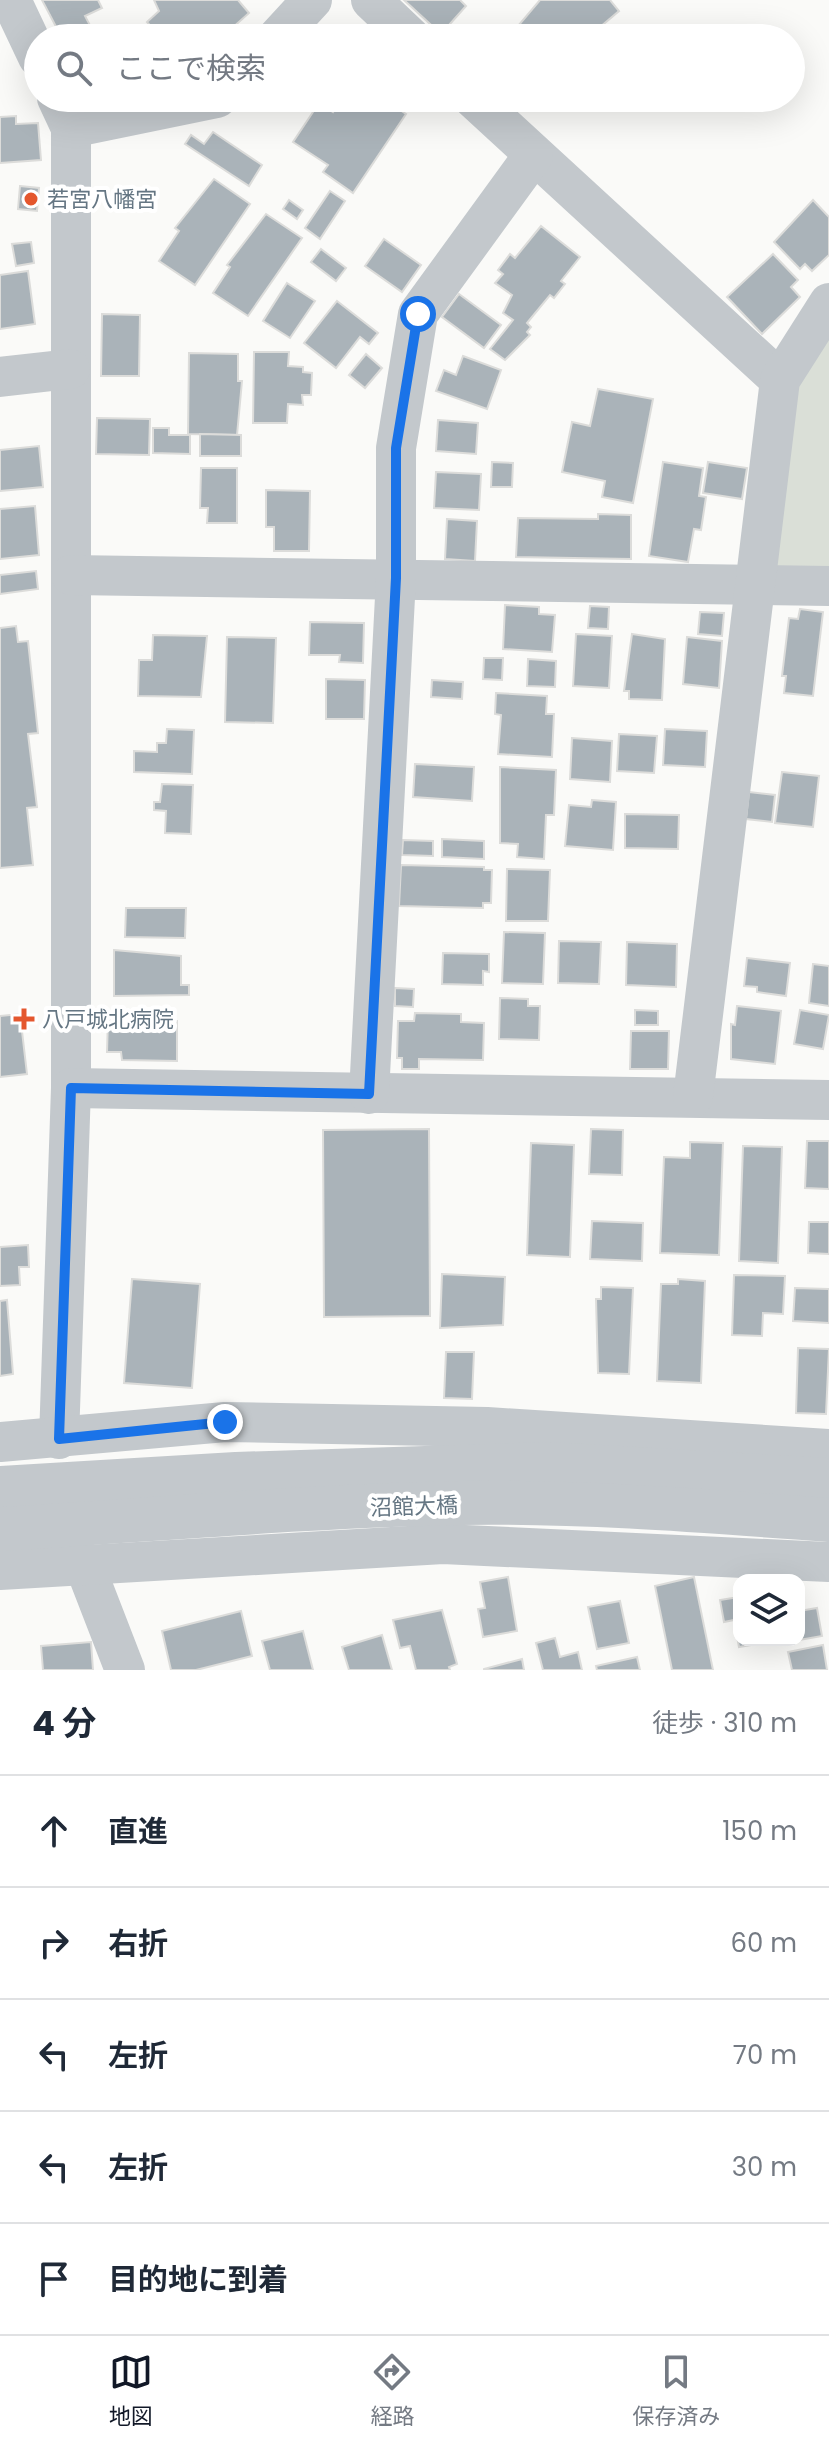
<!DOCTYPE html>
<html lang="ja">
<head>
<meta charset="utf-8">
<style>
  body { margin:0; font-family:Poppins,"Noto Sans JP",sans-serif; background:#f2f2f3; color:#1f2937 }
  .controls { position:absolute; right:24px; bottom:24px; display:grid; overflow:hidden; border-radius:16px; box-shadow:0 8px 32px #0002 }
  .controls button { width:72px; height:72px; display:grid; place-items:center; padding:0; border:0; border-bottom:2px solid #e0e1e3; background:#fff; color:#1f2937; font:40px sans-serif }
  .stop { position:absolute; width:24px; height:24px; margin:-18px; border:6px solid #1a73e8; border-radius:50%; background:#fff }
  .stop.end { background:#1a73e8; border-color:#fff; box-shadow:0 2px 8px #0008 }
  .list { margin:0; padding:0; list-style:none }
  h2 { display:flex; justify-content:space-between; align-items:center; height:104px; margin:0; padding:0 32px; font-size:34px }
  h2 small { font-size:26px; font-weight:400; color:#747a83 }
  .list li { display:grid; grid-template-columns:52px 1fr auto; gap:24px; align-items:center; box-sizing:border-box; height:112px; padding:0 32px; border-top:2px solid #e0e1e3 }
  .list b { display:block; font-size:30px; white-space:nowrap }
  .list em { font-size:26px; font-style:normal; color:#747a83 }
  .icon { flex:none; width:44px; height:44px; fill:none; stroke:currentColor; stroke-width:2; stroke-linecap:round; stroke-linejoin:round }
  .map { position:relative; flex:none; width:829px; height:1670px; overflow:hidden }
  .search { position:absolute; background:#fff; box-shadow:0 8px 32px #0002; left:24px; right:24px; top:24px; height:88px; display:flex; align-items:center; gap:20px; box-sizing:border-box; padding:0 28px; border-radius:44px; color:#747a83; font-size:30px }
  .sheet { height:664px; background:#fff }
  nav { display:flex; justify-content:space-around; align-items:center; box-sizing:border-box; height:112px; border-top:2px solid #e0e1e3; background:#fff; font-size:22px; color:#747a83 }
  nav a { display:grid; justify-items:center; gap:4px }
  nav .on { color:#111827 }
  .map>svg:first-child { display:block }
  .green { fill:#dadfd7 }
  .building { fill:#aab3b9; stroke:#dcdcda; stroke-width:2 }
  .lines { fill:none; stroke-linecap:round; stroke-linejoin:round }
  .minor { stroke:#c3c8cc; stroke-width:40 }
  .tertiary { stroke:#c3c8cc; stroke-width:44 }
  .route { stroke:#1a73e8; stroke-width:10 }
  .poi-dot { fill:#e4572e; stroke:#fff; stroke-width:3 }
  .labels { text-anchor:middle; stroke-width:8; stroke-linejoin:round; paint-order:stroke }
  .poi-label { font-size:22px; fill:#657683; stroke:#fff; text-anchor:start }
  .street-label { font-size:22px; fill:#657683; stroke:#fff }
</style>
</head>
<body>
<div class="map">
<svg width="829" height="1670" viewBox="0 0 829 1670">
  <rect width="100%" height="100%" fill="#fafaf8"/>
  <!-- green -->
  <polygon class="green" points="829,326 829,574 768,575 793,384"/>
  <!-- building -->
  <g class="building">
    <polygon points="42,0 98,0 102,8 85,16 94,33 91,38 62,38"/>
    <polygon points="154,0 238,0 249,13 221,38 161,38 147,22 159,11"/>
    <polygon points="404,0 460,0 466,6 441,34"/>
    <polygon points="540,0 610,0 619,11 587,38 528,38 518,26"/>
    <polygon points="342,98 382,98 406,114 353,193 323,172 328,165 293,142 319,103 333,112"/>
    <polygon points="16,116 16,124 38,123 41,160 0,163 0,117"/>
    <polygon points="213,132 262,165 249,186 185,144 191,135 204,144"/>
    <polygon points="214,179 250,204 195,285 159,261 179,231 175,228"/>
    <polygon points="20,186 39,188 37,211 18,209"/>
    <polygon points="330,191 345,201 320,239 305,228"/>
    <polygon points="289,200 303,210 297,219 283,209"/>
    <polygon points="813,200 829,217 829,255 812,271 805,264 800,269 774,242"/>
    <polygon points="266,214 302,238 248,316 213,293 230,267 227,265"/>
    <polygon points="541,226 580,257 561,281 565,284 554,298 550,295 527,323 531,327 527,332 530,335 505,360 490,349 513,320 503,313 512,295 495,283 503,274 498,270 510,254 515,258"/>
    <polygon points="384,239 421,265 402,292 365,266"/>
    <polygon points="31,242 34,263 16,266 12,244"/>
    <polygon points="321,249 346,268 336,281 311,262"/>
    <polygon points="773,254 798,280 791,287 800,297 762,334 727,297"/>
    <polygon points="28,271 35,324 0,329 0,275"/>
    <polygon points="287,283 315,301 290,338 263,321"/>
    <polygon points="459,294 501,325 484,348 442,317"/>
    <polygon points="337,301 378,333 369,344 360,337 336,368 304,343"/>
    <polygon points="102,314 140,315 139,376 101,376"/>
    <polygon points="254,352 289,352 288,366 303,367 303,372 312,373 311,395 302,395 303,405 288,404 287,423 253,423"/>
    <polygon points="189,353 238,354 238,381 242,381 237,435 188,434"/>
    <polygon points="366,354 382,368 365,388 349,375"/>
    <polygon points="463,356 501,370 487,409 436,391 444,370 456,375"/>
    <polygon points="598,389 653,399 633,503 602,497 605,481 562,472 572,422 590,426"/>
    <polygon points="97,418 150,419 149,455 96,454"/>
    <polygon points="438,420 478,423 476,454 436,451"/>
    <polygon points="153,428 169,428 169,435 190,435 190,454 153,453"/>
    <polygon points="200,434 241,435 241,456 200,456"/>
    <polygon points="39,446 43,487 0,491 0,450"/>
    <polygon points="492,462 513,463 512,487 491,487"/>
    <polygon points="663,462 703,468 699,496 706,497 701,530 694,529 688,562 649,556"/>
    <polygon points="708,462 747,468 742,499 703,493"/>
    <polygon points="201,468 237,468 237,523 207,523 208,508 200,508"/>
    <polygon points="436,472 481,474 479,510 434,508"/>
    <polygon points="266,490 310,491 309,551 274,551 274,527 266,527"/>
    <polygon points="35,506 39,555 0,559 0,509"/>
    <polygon points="598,514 631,515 631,559 516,557 518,518 598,519"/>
    <polygon points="447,519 477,521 475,561 445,559"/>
    <polygon points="36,571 38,589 0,594 0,575"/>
    <polygon points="505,605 539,607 539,614 555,615 552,652 503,649"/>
    <polygon points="590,606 609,607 608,629 588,628"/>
    <polygon points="800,609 823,612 813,696 784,693 786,676 782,676 789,618 798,619"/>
    <polygon points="700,612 724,613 722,636 698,634"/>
    <polygon points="310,622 364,623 363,663 339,662 340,655 309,655"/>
    <polygon points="16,626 18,642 28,641 38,733 28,734 37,807 27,808 33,865 0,868 0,628"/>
    <polygon points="576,634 612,636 609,688 573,686"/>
    <polygon points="632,634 665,639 662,700 629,699 629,691 624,691"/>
    <polygon points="153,635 207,636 201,697 138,696 139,660 152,660"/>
    <polygon points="227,637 276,638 273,723 225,722"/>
    <polygon points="687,637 722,641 719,688 683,684"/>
    <polygon points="484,658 503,658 502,680 483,679"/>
    <polygon points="528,659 556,661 555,687 527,686"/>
    <polygon points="326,679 365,680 364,719 326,719"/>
    <polygon points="432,680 463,682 462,699 431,697"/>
    <polygon points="496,693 547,696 546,714 554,714 552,757 498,754 501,715 495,714"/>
    <polygon points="167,729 194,730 192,774 134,772 134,751 157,752 157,743 166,743"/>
    <polygon points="665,729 707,731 705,767 663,765"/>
    <polygon points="619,734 657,736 654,773 617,771"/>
    <polygon points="572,738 612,741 610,782 570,779"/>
    <polygon points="415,764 474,767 472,801 413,797"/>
    <polygon points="500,767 556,770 554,815 546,815 544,859 517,857 518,844 500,843"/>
    <polygon points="782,772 819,776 813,827 775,823"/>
    <polygon points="162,784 193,785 191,834 165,833 166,811 154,810 154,802 160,802"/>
    <polygon points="749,792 775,795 772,822 746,819"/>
    <polygon points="592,800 616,802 613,850 565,846 569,805 591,807"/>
    <polygon points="625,814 679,815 678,849 625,848"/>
    <polygon points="442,839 484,841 484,859 442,857"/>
    <polygon points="403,840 433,841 433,856 402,855"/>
    <polygon points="401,865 484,867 484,870 492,870 491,903 483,903 483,908 399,906"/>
    <polygon points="507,869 550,870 548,921 506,921"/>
    <polygon points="126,908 186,908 185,938 125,937"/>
    <polygon points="504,932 545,933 543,984 502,983"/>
    <polygon points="559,941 601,942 599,984 558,983"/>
    <polygon points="627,942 677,944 676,987 626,985"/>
    <polygon points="114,950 181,956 181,985 189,985 189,995 114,996"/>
    <polygon points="443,953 489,954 489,972 483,971 483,985 442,984"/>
    <polygon points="747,958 790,963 786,996 757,992 757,987 744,986"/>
    <polygon points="813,964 829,966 829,1006 809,1003"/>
    <polygon points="395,988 414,989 413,1007 395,1006"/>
    <polygon points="500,998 528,999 528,1006 540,1006 539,1040 499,1039"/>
    <polygon points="737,1006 781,1011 775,1064 731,1059 731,1024 735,1025"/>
    <polygon points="635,1010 658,1011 658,1025 635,1025"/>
    <polygon points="800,1010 829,1015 823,1049 794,1044"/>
    <polygon points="415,1013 461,1014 461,1022 484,1023 483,1060 419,1059 419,1069 402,1069 402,1058 397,1058 398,1021 414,1021"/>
    <polygon points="20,1014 27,1074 0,1077 0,1016"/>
    <polygon points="108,1019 124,1019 124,1031 137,1031 137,1021 177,1021 177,1061 122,1060 121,1052 107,1052"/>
    <polygon points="631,1031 669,1031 668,1069 630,1069"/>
    <polygon points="429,1129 430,1316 324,1317 323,1130"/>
    <polygon points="591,1129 623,1130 622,1175 589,1174"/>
    <polygon points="807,1141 829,1141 829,1189 805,1188"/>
    <polygon points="690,1142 723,1143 719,1255 660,1253 664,1157 690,1158"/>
    <polygon points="531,1143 574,1145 570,1257 527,1255"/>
    <polygon points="743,1146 782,1147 778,1263 739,1261"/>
    <polygon points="592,1221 643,1223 642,1261 590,1259"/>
    <polygon points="809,1222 829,1222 829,1254 808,1253"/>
    <polygon points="28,1245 29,1267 19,1267 20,1285 0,1286 0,1247"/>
    <polygon points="442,1274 505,1277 503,1325 440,1328"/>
    <polygon points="734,1275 785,1276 783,1314 763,1313 762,1336 732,1335"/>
    <polygon points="132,1279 200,1284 192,1388 124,1383"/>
    <polygon points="678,1279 705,1281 701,1383 657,1381 661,1284 678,1284"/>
    <polygon points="601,1287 633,1288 629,1374 598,1373 596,1299 601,1299"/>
    <polygon points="795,1288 829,1289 829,1323 793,1321"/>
    <polygon points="7,1300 13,1374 0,1376 0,1301"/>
    <polygon points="798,1348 829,1349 826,1414 796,1413"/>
    <polygon points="446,1352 474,1352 472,1399 444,1398"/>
    <polygon points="508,1577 517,1631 483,1637 478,1609 485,1608 480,1582"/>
    <polygon points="694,1577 713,1670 672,1670 655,1586"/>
    <polygon points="739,1597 739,1640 774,1641 739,1647 734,1620 724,1622 720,1600"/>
    <polygon points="620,1601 629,1643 597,1649 588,1607"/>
    <polygon points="817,1608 822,1636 788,1642 799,1640 799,1611"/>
    <polygon points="442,1610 457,1664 449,1667 450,1670 416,1670 410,1646 400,1648 393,1620"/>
    <polygon points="241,1611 252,1656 196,1670 171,1670 162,1631"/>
    <polygon points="303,1631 313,1670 270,1670 262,1641"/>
    <polygon points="382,1635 392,1670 349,1670 342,1647"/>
    <polygon points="555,1638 560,1657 578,1652 582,1670 543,1670 536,1643"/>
    <polygon points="91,1642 93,1670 43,1670 41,1646"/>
    <polygon points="823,1645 827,1670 792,1670 788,1652"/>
    <polygon points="637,1657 640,1670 597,1670 596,1666"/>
    <polygon points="522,1659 524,1670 484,1670 484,1669"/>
  </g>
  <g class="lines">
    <!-- minor -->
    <g class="minor">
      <polyline points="11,0 38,57"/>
      <polyline points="371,0 411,38"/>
      <polyline points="277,38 312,0"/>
      <polyline points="57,98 71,128 71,1088 59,1439"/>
      <polyline points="473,98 780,380"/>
      <polyline points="71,128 217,98"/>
      <polyline points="0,377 70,369"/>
      <polyline points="71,575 829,586"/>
      <polyline points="71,1088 829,1100"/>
      <polyline points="369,1094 396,578 396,448 418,314 533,156"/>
      <polyline points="693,1097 780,380 829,303"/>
      <polyline points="0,1442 225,1422 487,1427 829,1449"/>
      <polyline points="84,1564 125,1670"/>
      <polyline points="0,1570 443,1544 829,1562"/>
    </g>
    <!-- tertiary -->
    <g class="tertiary">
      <polyline points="0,1488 236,1474 549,1464 829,1480"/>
      <path d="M0,1529C153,1520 306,1506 460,1503C583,1501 706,1511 829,1520"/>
    </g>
  </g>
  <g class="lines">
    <!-- route -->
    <polyline class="route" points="225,1422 59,1439 71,1088 369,1094 396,578 396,448 418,314"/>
  </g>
  <!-- markers -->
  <g class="poi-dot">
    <circle cx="31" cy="199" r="8"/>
    <path d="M20 1007h8v8h8v8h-8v8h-8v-8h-8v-8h8z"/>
  </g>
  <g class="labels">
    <!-- poi labels -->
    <g class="poi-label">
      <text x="47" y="207">若宮八幡宮</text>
      <text x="42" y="1027">八戸城北病院</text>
    </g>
    <!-- street labels -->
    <g class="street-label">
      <text transform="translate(414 1506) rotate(-2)" y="8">沼館大橋</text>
    </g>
  </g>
</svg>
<div class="controls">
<button><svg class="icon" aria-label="layers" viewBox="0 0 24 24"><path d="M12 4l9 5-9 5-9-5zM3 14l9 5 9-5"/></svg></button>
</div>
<div class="stop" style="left:418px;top:314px"></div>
<div class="stop end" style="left:225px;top:1422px"></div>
<div class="search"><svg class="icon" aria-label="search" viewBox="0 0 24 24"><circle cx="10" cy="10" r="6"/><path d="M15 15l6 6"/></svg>ここで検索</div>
</div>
<section class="sheet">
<h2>4 分<small>徒歩 · 310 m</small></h2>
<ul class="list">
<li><svg class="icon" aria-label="ahead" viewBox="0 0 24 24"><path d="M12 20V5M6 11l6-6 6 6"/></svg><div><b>直進</b></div><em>150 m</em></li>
<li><svg class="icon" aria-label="right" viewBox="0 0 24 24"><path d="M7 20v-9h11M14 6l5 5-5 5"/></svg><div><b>右折</b></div><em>60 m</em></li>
<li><svg class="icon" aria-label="left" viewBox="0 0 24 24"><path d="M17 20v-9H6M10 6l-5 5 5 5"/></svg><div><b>左折</b></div><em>70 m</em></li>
<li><svg class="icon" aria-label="left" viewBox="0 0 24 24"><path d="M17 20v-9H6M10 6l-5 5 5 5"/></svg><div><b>左折</b></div><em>30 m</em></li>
<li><svg class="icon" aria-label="arrive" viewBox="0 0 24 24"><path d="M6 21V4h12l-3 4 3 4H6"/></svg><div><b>目的地に到着</b></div></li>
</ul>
</section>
<nav>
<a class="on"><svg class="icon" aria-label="map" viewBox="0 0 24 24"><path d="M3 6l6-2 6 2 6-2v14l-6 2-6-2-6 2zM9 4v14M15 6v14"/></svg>地図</a>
<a><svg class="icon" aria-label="directions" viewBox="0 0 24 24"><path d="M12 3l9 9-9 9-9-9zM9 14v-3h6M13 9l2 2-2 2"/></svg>経路</a>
<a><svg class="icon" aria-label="saved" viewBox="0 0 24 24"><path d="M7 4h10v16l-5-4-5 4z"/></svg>保存済み</a>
</nav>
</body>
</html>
